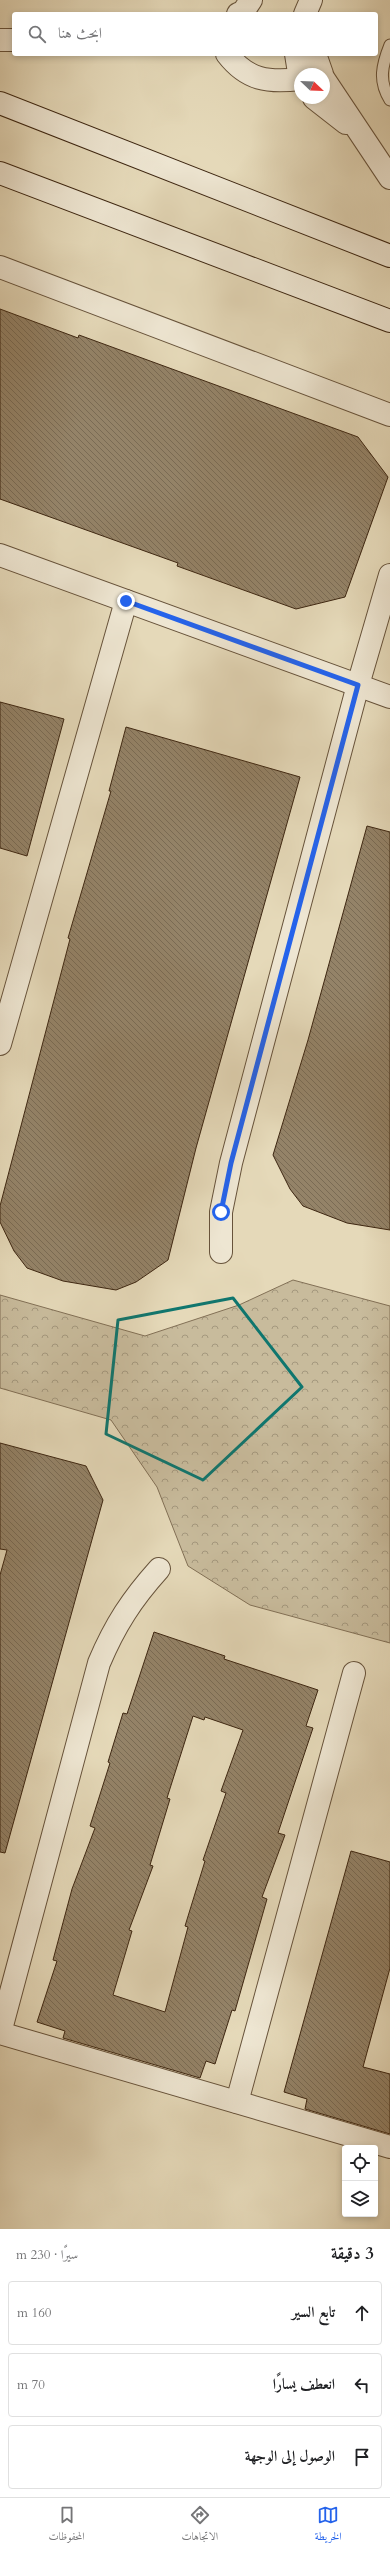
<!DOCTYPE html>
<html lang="ar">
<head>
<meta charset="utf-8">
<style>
  body { margin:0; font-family:Cardo,Amiri,serif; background:#f6f6f6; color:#202124; direction:rtl }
  .controls { position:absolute; right:12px; bottom:12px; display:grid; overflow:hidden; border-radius:4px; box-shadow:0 2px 6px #0003 }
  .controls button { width:36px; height:36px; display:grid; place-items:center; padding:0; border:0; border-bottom:1px solid #e0e0e0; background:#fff; color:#202124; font:20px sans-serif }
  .compass { position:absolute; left:294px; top:68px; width:36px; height:36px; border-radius:50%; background:#fff; box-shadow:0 2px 6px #0003; rotate:113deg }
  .stop { position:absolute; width:12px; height:12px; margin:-9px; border:3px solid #2563eb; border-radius:50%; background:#fff }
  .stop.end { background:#2563eb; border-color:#fff; box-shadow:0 1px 4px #0008 }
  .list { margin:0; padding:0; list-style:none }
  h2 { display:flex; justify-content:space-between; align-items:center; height:52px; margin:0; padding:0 16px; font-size:17px }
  h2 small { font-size:13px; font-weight:400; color:#757577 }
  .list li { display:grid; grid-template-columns:26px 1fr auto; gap:12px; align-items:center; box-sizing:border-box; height:64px; margin:0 8px 8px; padding:0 8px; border:1px solid #e0e0e0; border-radius:4px }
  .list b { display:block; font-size:15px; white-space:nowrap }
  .list em { font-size:13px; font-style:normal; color:#757577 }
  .icon { flex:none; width:22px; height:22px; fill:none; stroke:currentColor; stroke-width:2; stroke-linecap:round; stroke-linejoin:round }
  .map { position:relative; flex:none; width:390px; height:2229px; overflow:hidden; direction:ltr }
  .search { position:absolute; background:#fff; box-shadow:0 2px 6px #0003; left:12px; right:12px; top:12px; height:44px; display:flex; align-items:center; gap:10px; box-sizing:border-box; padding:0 14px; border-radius:4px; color:#757577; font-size:15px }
  .sheet { height:268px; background:#fff }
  nav { display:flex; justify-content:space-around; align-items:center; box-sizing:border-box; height:56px; border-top:1px solid #e0e0e0; background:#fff; font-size:11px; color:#757577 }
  nav a { display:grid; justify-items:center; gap:2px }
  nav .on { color:#2563eb }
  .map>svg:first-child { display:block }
  .park { fill:url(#park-crowns); stroke:#827056 }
  .building { fill:url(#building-back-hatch); stroke:#3d2611; fill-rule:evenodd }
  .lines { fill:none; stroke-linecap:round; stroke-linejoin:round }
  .service-casing { stroke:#67533b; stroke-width:13 }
  .minor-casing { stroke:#67533b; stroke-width:24 }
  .tertiary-casing { stroke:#67533b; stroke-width:24 }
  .secondary-casing { stroke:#3d2611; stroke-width:24 }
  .service { stroke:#eee6d2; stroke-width:11 }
  .minor { stroke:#eee6d2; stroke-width:22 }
  .tertiary { stroke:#eee6d2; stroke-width:22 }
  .secondary { stroke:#eee6d2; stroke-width:22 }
  .route { stroke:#2563eb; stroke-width:5 }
  .marked { fill:none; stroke:#0f766e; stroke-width:3; stroke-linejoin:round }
</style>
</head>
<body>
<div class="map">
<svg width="390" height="2229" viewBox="0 0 390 2229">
  <defs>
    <pattern id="park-crowns" width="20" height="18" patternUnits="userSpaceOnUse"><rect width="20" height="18" fill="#c8bb9c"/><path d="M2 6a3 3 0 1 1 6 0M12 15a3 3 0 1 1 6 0" fill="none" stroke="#a4987e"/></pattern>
    <pattern id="building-back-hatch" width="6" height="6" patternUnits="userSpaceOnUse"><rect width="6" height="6" fill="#948368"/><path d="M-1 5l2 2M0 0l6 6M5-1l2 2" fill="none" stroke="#7a6b54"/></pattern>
  </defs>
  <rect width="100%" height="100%" fill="#e5d9b9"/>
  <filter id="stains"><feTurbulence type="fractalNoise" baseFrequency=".005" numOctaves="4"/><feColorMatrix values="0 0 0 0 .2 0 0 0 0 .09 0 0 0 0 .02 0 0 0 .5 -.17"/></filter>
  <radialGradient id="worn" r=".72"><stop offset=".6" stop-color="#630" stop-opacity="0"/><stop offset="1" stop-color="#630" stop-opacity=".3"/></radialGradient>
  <!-- park -->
  <polygon class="park" points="293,1280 390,1306 390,1643 250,1605 188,1566 157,1487 111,1420 0,1388 0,1295 145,1336 239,1305"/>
  <!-- building -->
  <g class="building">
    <polygon points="0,309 78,338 79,335 358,437 388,477 345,597 296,609 177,566 178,563 0,499"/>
    <polygon points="0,702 64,719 27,856 0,848"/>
    <polygon points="126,727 300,777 196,1148 168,1260 136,1282 116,1290 63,1281 27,1268 14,1251 0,1222 0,1206 70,939 68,938 111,791 109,791"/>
    <polygon points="367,826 390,832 390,1230 347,1223 303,1206 290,1189 273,1155 308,1040"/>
    <polygon points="0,1443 86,1466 103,1500 5,1853 0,1852 0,1575 7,1550 0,1549"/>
    <path d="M154,1632L225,1656L224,1659L318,1690L306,1726L313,1728L278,1833L285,1835L262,1897L267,1899L235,2011L232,2010L215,2064L206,2061L200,2078L63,2038L65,2031L37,2022L57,1961L53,1960L72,1889L95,1828L90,1826L110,1763L108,1762L123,1713L127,1714ZM193,1716L204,1720L205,1717L243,1730L221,1791L226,1793L203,1860L205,1861L185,1926L188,1927L165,2012L113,1995L132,1931L129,1930L153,1866L150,1865L170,1799L167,1798Z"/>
    <polygon points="351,1851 390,1862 390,1968 363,2067 390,2074 390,2134 305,2109 307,2099 284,2092"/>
  </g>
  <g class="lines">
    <defs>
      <path id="service" d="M390,45C382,65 378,81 390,100"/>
      <g id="minor">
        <polyline points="0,267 390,415"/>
        <polyline points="0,555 390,697"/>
        <polyline points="0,1044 126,601"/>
        <polyline points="221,1252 221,1212 231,1163 358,685 390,575"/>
        <path d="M0,2033L99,1663C115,1625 132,1599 159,1569"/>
        <polyline points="0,2033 390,2147"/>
        <polyline points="237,2102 354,1673"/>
      </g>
      <g id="tertiary">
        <polyline points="238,14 243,12 251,0"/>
        <polyline points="305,14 311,0"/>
        <polyline points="0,40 14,40"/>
        <path d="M227,54C247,80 268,83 300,79"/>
        <polyline points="296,54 300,79"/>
        <polyline points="315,54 322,74"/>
        <polyline points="324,79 390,178"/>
        <polyline points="314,98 346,123"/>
      </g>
      <g id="secondary">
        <polyline points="0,103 390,256"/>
        <polyline points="0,173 390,321"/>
      </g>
    </defs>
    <!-- service casing -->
    <use href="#service" class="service-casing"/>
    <!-- minor casing -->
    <use href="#minor" class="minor-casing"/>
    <!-- tertiary casing -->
    <use href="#tertiary" class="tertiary-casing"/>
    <!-- secondary casing -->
    <use href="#secondary" class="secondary-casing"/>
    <!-- service -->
    <use href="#service" class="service"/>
    <!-- minor -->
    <use href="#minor" class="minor"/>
    <!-- tertiary -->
    <use href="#tertiary" class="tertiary"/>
    <!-- secondary -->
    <use href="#secondary" class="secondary"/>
  </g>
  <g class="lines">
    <!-- route -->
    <polyline class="route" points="126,601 358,685 231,1163 221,1212"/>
  </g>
  <!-- marked area -->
  <path class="marked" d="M233,1298L302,1387L203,1480L106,1434L118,1320Z"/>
  <rect width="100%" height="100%" filter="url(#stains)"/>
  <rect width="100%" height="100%" fill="url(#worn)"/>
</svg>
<div class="controls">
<button><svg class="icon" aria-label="locate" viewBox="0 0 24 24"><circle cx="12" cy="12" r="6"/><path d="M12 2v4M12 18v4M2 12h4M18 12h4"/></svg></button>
<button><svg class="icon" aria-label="layers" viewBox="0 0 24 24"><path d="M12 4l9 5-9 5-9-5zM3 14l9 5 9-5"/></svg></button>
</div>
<svg class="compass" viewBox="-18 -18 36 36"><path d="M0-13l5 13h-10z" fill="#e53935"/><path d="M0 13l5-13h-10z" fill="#757577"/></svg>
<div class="stop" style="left:221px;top:1212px"></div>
<div class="stop end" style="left:126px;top:601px"></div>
<div class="search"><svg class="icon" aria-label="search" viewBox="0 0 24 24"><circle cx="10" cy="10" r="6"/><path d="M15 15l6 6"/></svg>ابحث هنا</div>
</div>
<section class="sheet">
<h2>3 دقيقة<small>سيرًا · 230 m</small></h2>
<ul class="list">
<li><svg class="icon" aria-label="ahead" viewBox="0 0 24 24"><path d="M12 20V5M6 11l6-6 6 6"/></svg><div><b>تابع السير</b></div><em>160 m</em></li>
<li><svg class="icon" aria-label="left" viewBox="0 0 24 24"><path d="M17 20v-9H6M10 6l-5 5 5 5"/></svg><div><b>انعطف يسارًا</b></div><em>70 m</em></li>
<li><svg class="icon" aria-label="arrive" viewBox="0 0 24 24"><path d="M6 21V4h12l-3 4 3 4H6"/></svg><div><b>الوصول إلى الوجهة</b></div></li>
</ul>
</section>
<nav>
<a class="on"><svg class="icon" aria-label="map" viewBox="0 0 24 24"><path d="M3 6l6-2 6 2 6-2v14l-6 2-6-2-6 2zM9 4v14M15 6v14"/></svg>الخريطة</a>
<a><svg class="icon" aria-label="directions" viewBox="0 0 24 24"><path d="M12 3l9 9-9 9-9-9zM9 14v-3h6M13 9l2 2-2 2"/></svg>الاتجاهات</a>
<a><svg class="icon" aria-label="saved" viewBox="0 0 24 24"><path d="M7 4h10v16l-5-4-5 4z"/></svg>المحفوظات</a>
</nav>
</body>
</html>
